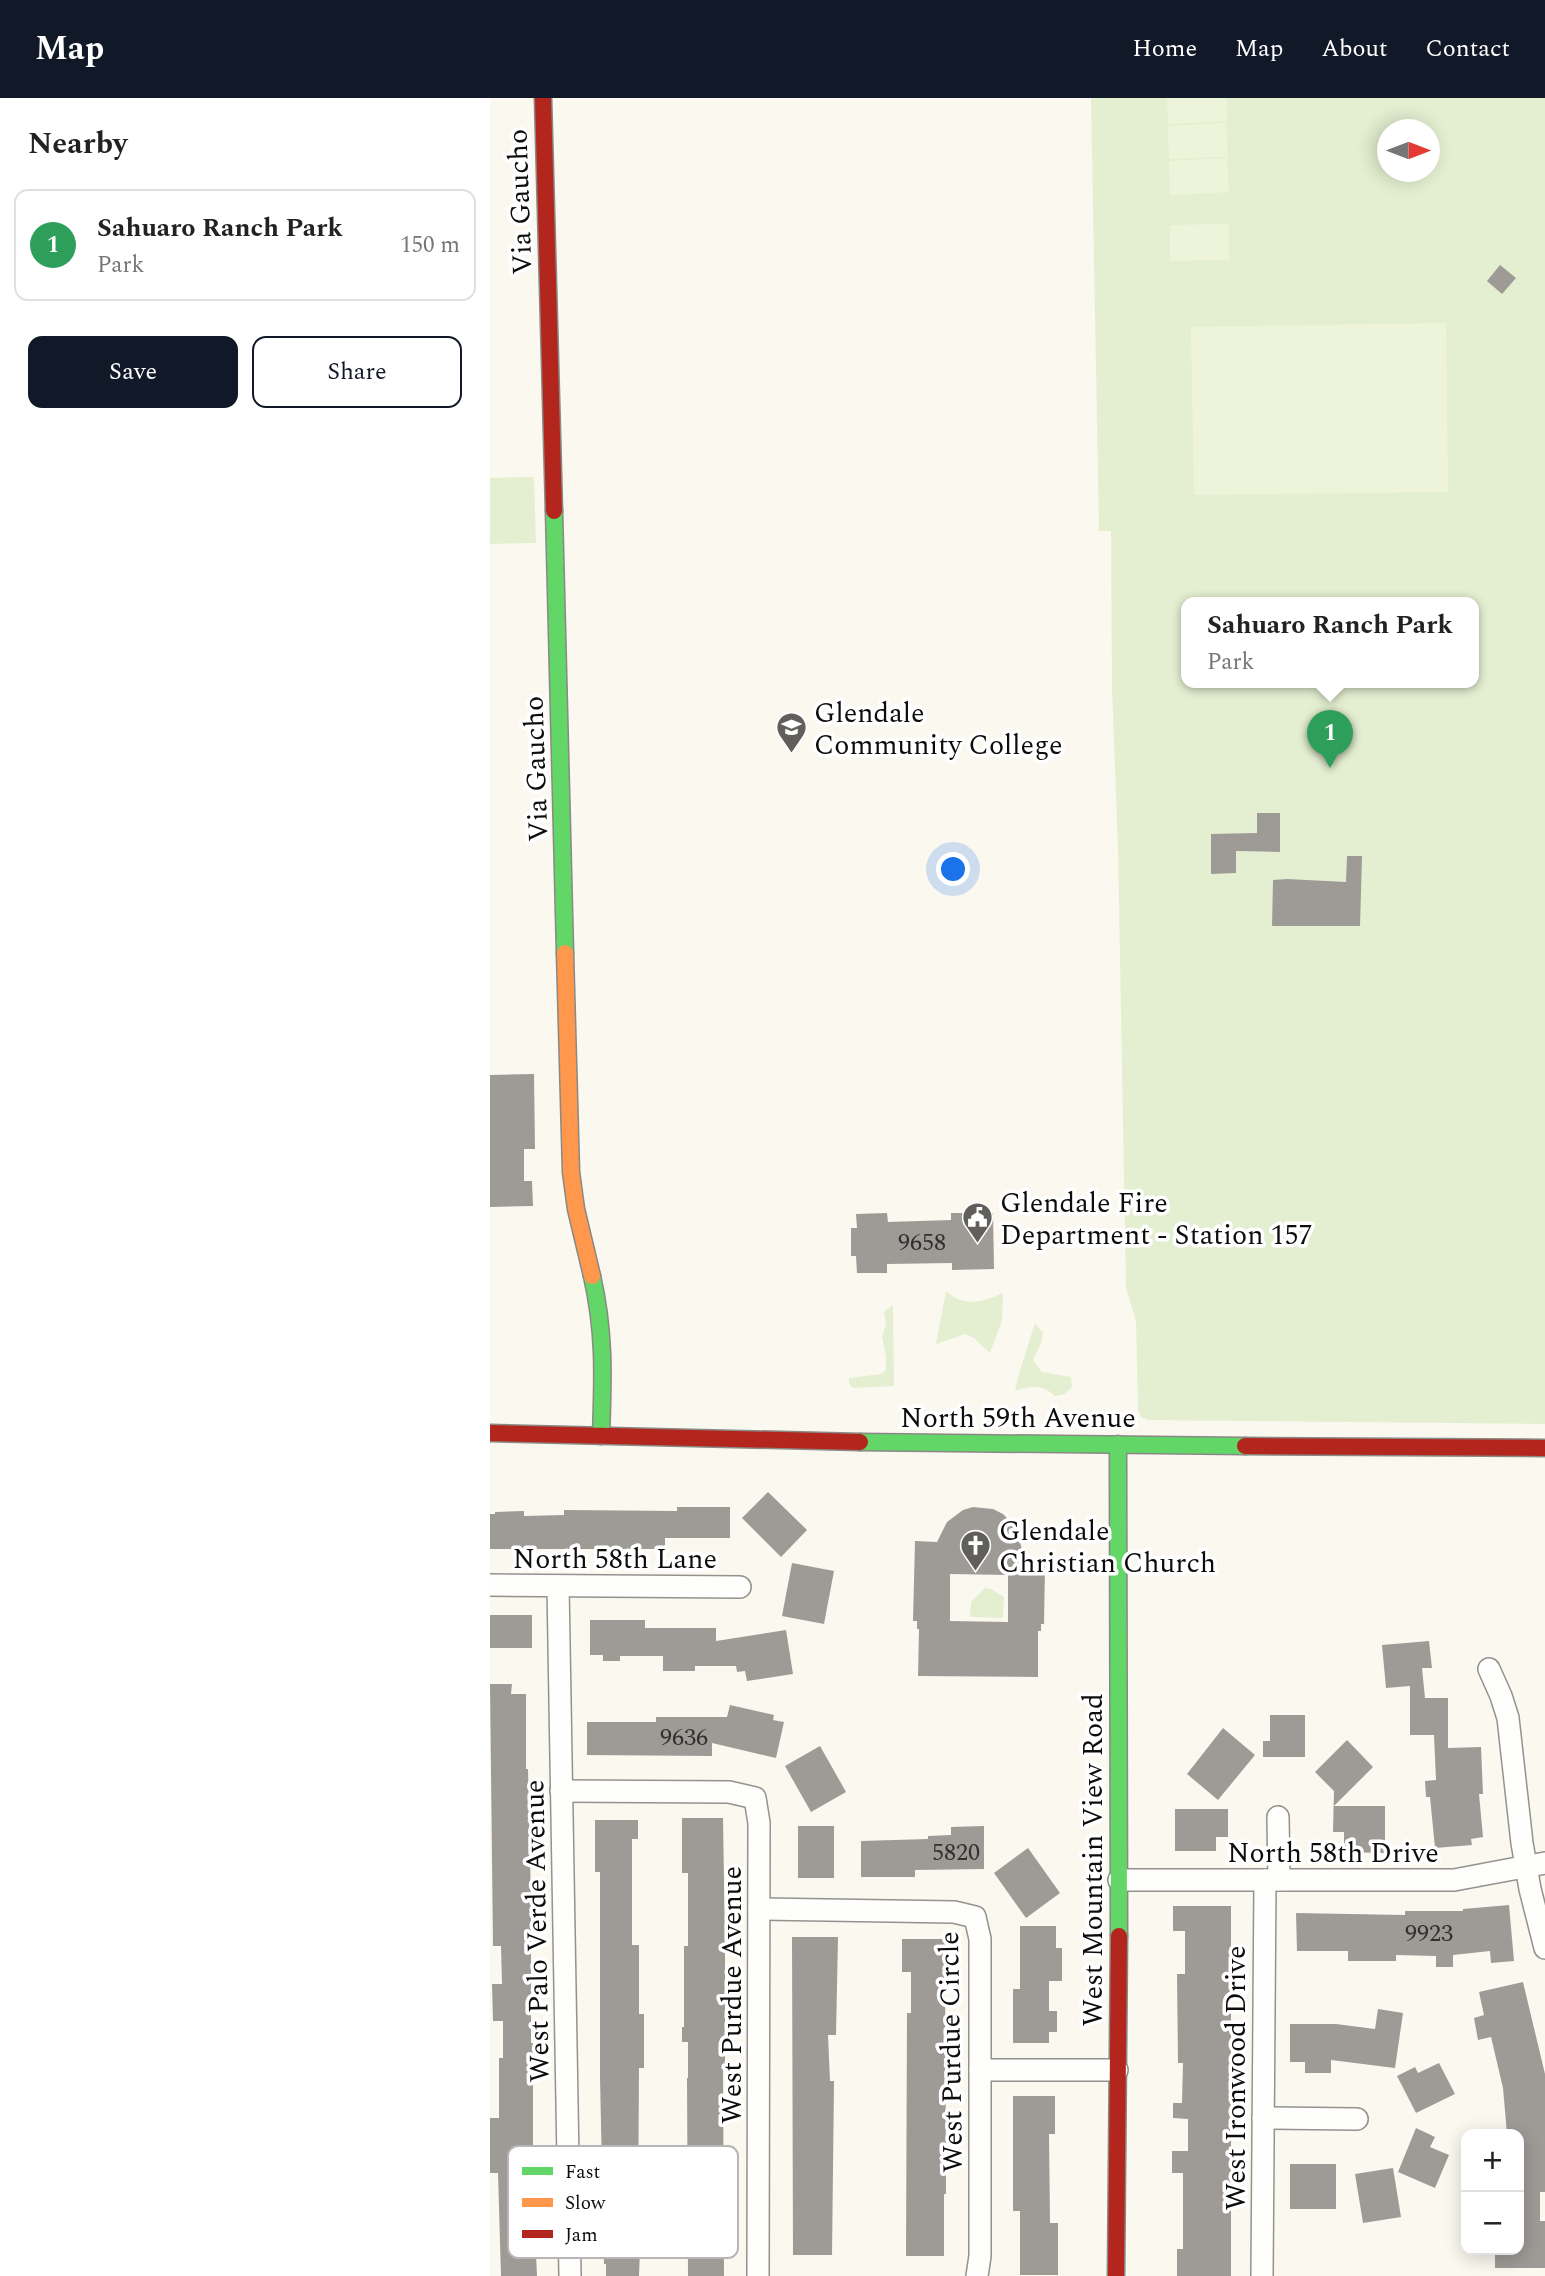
<!DOCTYPE html>
<html lang="en">
<head>
<meta charset="utf-8">
<style>
  body { margin:0; font-family:Spectral,serif; background:#f6f6f6; color:#222 }
  .controls { position:absolute; right:21px; bottom:21px; display:grid; overflow:hidden; border-radius:14px; box-shadow:0 4px 18px #0003 }
  .controls button { width:63px; height:63px; display:grid; place-items:center; padding:0; border:0; border-bottom:2px solid #e0e0e0; background:#fff; color:#222; font:35px sans-serif }
  .compass { position:absolute; left:887px; top:21px; width:63px; height:63px; border-radius:50%; background:#fff; box-shadow:0 4px 18px #0003; rotate:90deg }
  .you { position:absolute; left:464px; top:772px; width:24px; height:24px; margin:-18px; border:5px solid #fff; border-radius:50%; background:#1a73e8; box-shadow:0 0 0 10px #1a73e833 }
  .badge { display:grid; place-items:center; width:46px; height:46px; border-radius:50%; background:#111827; color:#fff; font-size:23px; font-weight:700 }
  .pin { position:absolute; translate:-50% -58px; filter:drop-shadow(0 2px 4px #0008) }
  .pin::after { content:''; position:absolute; top:37px; width:24px; height:21px; background:inherit; clip-path:polygon(0 0,100% 0,50% 100%) }
  .popup { position:absolute; left:691px; top:499px; width:298px; height:91px; box-sizing:border-box; display:grid; place-content:center; border-radius:14px; background:#fff; filter:drop-shadow(0 2px 5px #0005); font-size:23px; white-space:nowrap; color:#767676 }
  .popup b { font-size:26px; color:#222 }
  .popup::after { content:''; position:absolute; left:50%; top:100%; margin-left:-14px; border:14px solid transparent; border-top-color:#fff }
  .list { margin:0; padding:0; list-style:none }
  h2 { display:flex; justify-content:space-between; align-items:center; height:91px; margin:0; padding:0 28px; font-size:30px }
  h2 small { font-size:23px; font-weight:400; color:#767676 }
  .list li { display:grid; grid-template-columns:46px 1fr auto; gap:21px; align-items:center; box-sizing:border-box; height:112px; margin:0 14px 14px; padding:0 14px; border:2px solid #e0e0e0; border-radius:14px }
  .list b { display:block; font-size:26px; white-space:nowrap }
  .list p { margin:0; font-size:23px; white-space:nowrap; color:#767676 }
  .list em { font-size:23px; font-style:normal; color:#767676 }
  .actions { display:flex; gap:14px; padding:21px 28px }
  .actions a { flex:1; padding:16px 0; border:2px solid #111827; border-radius:14px; text-align:center; font-size:24px; color:#111827 }
  .actions .main { background:#111827; color:#fff }
  .map { position:relative; flex:none; width:1055px; height:2178px; overflow:hidden }
  header { display:flex; align-items:center; gap:42px; box-sizing:border-box; height:98px; padding:0 35px; background:#111827; color:#fff }
  header strong { font-size:33px }
  nav { display:flex; gap:38px; margin-inline-start:auto; font-size:24px }
  main { display:flex }
  aside { flex:1; background:#fff }
  .map>svg:first-child { display:block }
  .green { fill:#e4efd1; fill-rule:evenodd }
  .pitch { fill:#eef4da }
  .building { fill:#9e9a96; fill-rule:evenodd }
  .lines { fill:none; stroke-linecap:round; stroke-linejoin:round }
  .street-casing { stroke:#94928f; stroke-width:24 }
  .fast-casing { stroke:#8a8985; stroke-width:19 }
  .slow-casing { stroke:#8a8985; stroke-width:19 }
  .jam-casing { stroke:#8a8985; stroke-width:19 }
  .street { stroke:#fefefd; stroke-width:21 }
  .fast { stroke:#63d668; stroke-width:16 }
  .slow { stroke:#ff974d; stroke-width:16 }
  .jam { stroke:#b3261e; stroke-width:16 }
  .labels { text-anchor:middle; stroke-width:7; stroke-linejoin:round; paint-order:stroke }
  .number-label { font-size:24px; fill:#30302e }
  .street-label { font-size:28px; fill:#0c0c0c; stroke:#fff }
  .poi-label { font-size:28px; fill:#0c0c0c; stroke:#fff; text-anchor:start }
  .key { fill:#fff; stroke:#b6b6b6; stroke-width:2 }
  .key-label { font-size:19px; fill:#0c0c0c }
</style>
</head>
<body>
<header>
<strong>Map</strong>
<nav><a>Home</a><a>Map</a><a>About</a><a>Contact</a></nav>
</header>
<main>
<aside>
<h2>Nearby<small></small></h2>
<ul class="list">
<li><span class="badge" style="background:#2e9e5b">1</span><div><b>Sahuaro Ranch Park</b><p>Park</p></div><em>150 m</em></li>
</ul>
<div class="actions"><a class="main">Save</a><a>Share</a></div>
</aside>
<div class="map">
<svg width="1055" height="2178" viewBox="0 0 1055 2178">
  <rect width="100%" height="100%" fill="#fbf8f0"/>
  <!-- green -->
  <g class="green">
    <path d="M601,0H1055V1326L658,1322L651,1319L648,1312L646,1223L636,1190L628,751L622,590L621,433H609ZM898,32H940V74H898ZM696,504H984V584H696Z"/>
    <polygon points="44,379 46,445 0,446 0,380"/>
    <path d="M456,1193C475,1210 493,1204 513,1195L512,1222L500,1255L484,1240L475,1236L446,1246Z"/>
    <polygon points="403,1207 404,1288 363,1290 359,1285 359,1280 391,1276 396,1272 396,1259 392,1238 396,1227 394,1214"/>
    <path d="M545,1225L553,1235L551,1246L543,1262L552,1274L581,1279L582,1289L575,1296L565,1298C552,1286 541,1288 525,1293L528,1279Z"/>
    <polygon points="495,1490 501,1491 514,1499 513,1520 480,1519 481,1504"/>
  </g>
  <!-- pitch -->
  <g class="pitch">
    <polygon points="677,0 736,0 737,23 678,26"/>
    <polygon points="736,25 738,59 679,61 678,28"/>
    <polygon points="737,60 739,94 680,97 679,63"/>
    <polygon points="739,126 739,162 680,163 680,127"/>
    <polygon points="956,225 958,394 704,397 701,229"/>
  </g>
  <!-- building -->
  <g class="building">
    <polygon points="1010,167 1026,180 1012,196 997,183"/>
    <polygon points="767,715 790,715 790,754 746,753 746,775 721,776 721,736 767,735"/>
    <polygon points="857,758 872,758 870,828 782,828 783,782 797,781 856,784"/>
    <polygon points="44,976 45,1051 34,1051 34,1083 42,1083 43,1108 0,1109 0,977"/>
    <polygon points="397,1115 398,1124 461,1122 461,1115 503,1115 504,1171 462,1172 462,1165 397,1166 397,1175 367,1175 366,1158 361,1158 361,1130 367,1130 366,1116"/>
    <polygon points="278,1394 317,1432 291,1459 252,1420"/>
    <polygon points="187,1409 240,1409 240,1440 175,1440 175,1451 0,1451 0,1416 5,1416 5,1414 34,1413 34,1418 74,1417 74,1412 187,1413"/>
    <path d="M483,1409L503,1411L513,1416L527,1430L532,1452H537V1468H555L554,1526H551V1533H548V1579L428,1578L429,1531H427V1523H423L425,1443L447,1444L457,1424L473,1412ZM460,1476L518,1477V1524L460,1523Z"/>
    <polygon points="302,1465 344,1473 334,1526 292,1518"/>
    <rect x="0" y="1517" width="42" height="33"/>
    <polygon points="100,1522 155,1522 155,1530 226,1530 226,1543 296,1532 303,1576 257,1583 255,1573 247,1574 246,1568 205,1568 205,1573 173,1573 173,1558 130,1558 130,1563 113,1563 113,1557 100,1557"/>
    <polygon points="939,1543 942,1570 932,1570 935,1600 958,1600 958,1650 991,1649 993,1696 989,1696 993,1739 981,1741 982,1747 945,1750 940,1699 936,1699 935,1683 946,1682 944,1637 920,1637 920,1588 896,1590 892,1547"/>
    <polygon points="0,1586 22,1586 21,1596 36,1596 36,1671 38,1671 41,1805 41,1945 43,1945 43,2088 47,2178 11,2178 8,2075 0,2075 0,2020 9,2020 9,1960 13,1960 13,1923 3,1923 2,1886 12,1886 11,1848 3,1848"/>
    <polygon points="240,1607 284,1617 283,1622 294,1624 286,1660 222,1645 222,1658 97,1657 97,1624 166,1624 166,1619 237,1619"/>
    <polygon points="780,1617 815,1617 815,1659 773,1659 773,1643 780,1643"/>
    <polygon points="733,1630 765,1657 728,1702 697,1676"/>
    <polygon points="857,1642 883,1669 844,1708 895,1708 895,1755 854,1754 854,1734 843,1734 844,1693 825,1674"/>
    <polygon points="330,1648 356,1694 321,1714 295,1668"/>
    <polygon points="685,1711 738,1711 738,1739 726,1739 726,1753 685,1753"/>
    <polygon points="192,1720 233,1720 235,1848 235,1969 233,1969 234,2178 198,2178 197,1980 198,1980 198,1944 192,1944 192,1929 194,1929 194,1848 198,1848 198,1775 192,1775"/>
    <polygon points="105,1722 148,1722 148,1741 142,1741 142,1847 149,1847 149,1916 154,1916 154,1970 149,1970 148,2124 151,2124 149,2178 116,2178 116,2166 114,2166 110,1979 110,1774 105,1774"/>
    <rect x="308" y="1728" width="36" height="52"/>
    <polygon points="494,1728 494,1771 425,1772 425,1779 371,1779 371,1743 438,1741 438,1738 461,1737 461,1729"/>
    <polygon points="538,1750 570,1795 536,1820 504,1775"/>
    <polygon points="1019,1807 1024,1863 1001,1865 1000,1853 963,1857 963,1869 946,1869 946,1858 906,1857 906,1863 858,1863 858,1853 807,1853 806,1815 915,1817 915,1813 973,1813 973,1811"/>
    <polygon points="683,1808 741,1808 741,2178 687,2178 687,2151 693,2151 693,2075 682,2075 682,2053 698,2053 698,2021 683,2020 683,2005 692,2005 693,1965 688,1965 687,1876 695,1876 695,1833 683,1833"/>
    <polygon points="530,1828 566,1828 566,1850 572,1850 572,1883 559,1883 559,1913 567,1913 567,1934 559,1934 559,1945 523,1945 523,1891 530,1891"/>
    <polygon points="302,1839 348,1839 346,1937 338,1937 340,1983 344,1983 342,2157 303,2157"/>
    <polygon points="412,1841 455,1841 456,2096 454,2096 454,2158 416,2158 417,1915 421,1915 421,1874 412,1874"/>
    <polygon points="1033,1884 1055,1976 1055,2094 1050,2094 1050,2123 1055,2123 1055,2170 1005,2170 1005,2152 1029,2152 1029,2036 1017,2036 1013,1990 1001,1939 988,1942 984,1920 994,1917 989,1894"/>
    <polygon points="888,1911 913,1915 905,1970 841,1962 841,1975 815,1975 815,1964 800,1964 800,1926 846,1926 885,1931"/>
    <polygon points="949,1965 965,1996 926,2015 907,1978 925,1969 928,1975"/>
    <polygon points="523,1998 565,1998 565,2036 559,2036 560,2125 568,2125 568,2177 530,2177 530,2113 523,2113"/>
    <polygon points="926,2030 945,2039 940,2049 959,2057 945,2090 908,2074"/>
    <rect x="800" y="2066" width="46" height="45"/>
    <polygon points="903,2070 911,2119 873,2125 865,2076"/>
  </g>
  <g class="lines">
    <defs>
      <g id="street">
        <polyline points="0,1487 250,1489"/>
        <polyline points="68,1488 80,2178"/>
        <polyline points="999,1571 1011,1598 1018,1620 1032,1745 1040,1791 1055,1850"/>
        <polyline points="71,1693 239,1694 265,1700 269,1725 268,2178"/>
        <polyline points="788,1719 789,1782"/>
        <polyline points="629,1782 964,1782 1055,1765"/>
        <polyline points="269,1811 464,1814 485,1819 490,1841 490,2158 487,2178"/>
        <polyline points="490,1972 627,1972"/>
        <polyline points="773,2020 867,2021"/>
        <polyline points="772,2178 775,1782"/>
      </g>
      <g id="fast">
        <polyline points="64,413 75,855"/>
        <path d="M102,1178C115,1235 113,1280 111,1338"/>
        <polyline points="370,1344 755,1348"/>
        <polyline points="628,1346 629,1838"/>
      </g>
      <polyline id="slow" points="75,855 81,1074 86,1111 102,1178"/>
      <g id="jam">
        <polyline points="53,0 64,413"/>
        <polyline points="0,1335 370,1344"/>
        <polyline points="755,1348 1055,1350"/>
        <polyline points="626,2178 629,1838"/>
      </g>
    </defs>
    <!-- street casing -->
    <use href="#street" class="street-casing"/>
    <!-- fast casing -->
    <use href="#fast" class="fast-casing"/>
    <!-- slow casing -->
    <use href="#slow" class="slow-casing"/>
    <!-- jam casing -->
    <use href="#jam" class="jam-casing"/>
    <!-- street -->
    <use href="#street" class="street"/>
    <!-- fast -->
    <use href="#fast" class="fast"/>
    <!-- slow -->
    <use href="#slow" class="slow"/>
    <!-- jam -->
    <use href="#jam" class="jam"/>
  </g>
  <!-- icons -->
  <defs>
    <symbol id="university-pin" viewBox="-11 -11 22 30"><path d="M0 17L-7.5 6A9.5 9.5 0 1 1 7.5 6Z" fill="#605f5c" stroke="#fff"/><path d="M0-5L7-2L0 1L-7-2ZM-4 1L0 2.5L4 1V4Q0 6-4 4Z" fill="#fff"/></symbol>
    <symbol id="civic-pin" viewBox="-11 -11 22 30"><path d="M0 17L-7.5 6A9.5 9.5 0 1 1 7.5 6Z" fill="#605f5c" stroke="#fff"/><path d="M-.6-6.5H3V-4.5H.6V-3L4-1V1h2V6H-6V1h2V-1L-.6-3ZM-1.2 2.5V6h2.4V2.5Z" fill="#fff"/></symbol>
    <symbol id="church-pin" viewBox="-11 -11 22 30"><path d="M0 17L-7.5 6A9.5 9.5 0 1 1 7.5 6Z" fill="#605f5c" stroke="#fff"/><path d="M-1.2-6h2.4v3.5h3.3v2.4h-3.3V6h-2.4V-.1h-3.3v-2.4h3.3Z" fill="#fff"/></symbol>
  </defs>
  <g fill-rule="evenodd">
    <use href="#university-pin" x="284" y="612" width="35" height="47"/>
    <use href="#civic-pin" x="470" y="1102" width="35" height="47"/>
    <use href="#church-pin" x="468" y="1430" width="35" height="47"/>
  </g>
  <g class="labels">
    <!-- number labels -->
    <g class="number-label">
      <text x="432" y="1152">9658</text>
      <text x="194" y="1647">9636</text>
      <text x="466" y="1762">5820</text>
      <text x="939" y="1843">9923</text>
    </g>
    <!-- street labels -->
    <g class="street-label">
      <text transform="translate(29 104) rotate(-92)" y="10">Via Gaucho</text>
      <text transform="translate(45 671) rotate(-92)" y="10">Via Gaucho</text>
      <text x="528" y="1329">North 59th Avenue</text>
      <text x="125" y="1470">North 58th Lane</text>
      <text x="843" y="1764">North 58th Drive</text>
      <text transform="translate(602 1762) rotate(-90)" y="10">West Mountain View Road</text>
      <text transform="translate(46 1833) rotate(-91)" y="10">West Palo Verde Avenue</text>
      <text transform="translate(241 1897) rotate(-90)" y="10">West Purdue Avenue</text>
      <text transform="translate(460 1954) rotate(-91)" y="10">West Purdue Circle</text>
      <text transform="translate(745 1980) rotate(-90)" y="10">West Ironwood Drive</text>
    </g>
    <!-- poi labels -->
    <g class="poi-label">
      <text x="324" y="624">Glendale<tspan x="324" dy="32">Community College</tspan></text>
      <text x="510" y="1114">Glendale Fire<tspan x="510" dy="32">Department - Station 157</tspan></text>
      <text x="509" y="1442">Glendale<tspan x="509" dy="32">Christian Church</tspan></text>
    </g>
  </g>
  <!-- legend -->
  <rect x="18" y="2048" width="230" height="112" rx="10" class="key"/>
  <rect x="32" y="2069" width="31" height="8" fill="#63d668"/>
  <rect x="32" y="2100" width="31" height="9" fill="#ff974d"/>
  <rect x="32" y="2132" width="31" height="8" fill="#b3261e"/>
  <g class="key-label">
    <text x="75" y="2080">Fast</text>
    <text x="75" y="2111">Slow</text>
    <text x="75" y="2143">Jam</text>
  </g>
</svg>
<div class="controls">
<button>+</button>
<button>−</button>
</div>
<svg class="compass" viewBox="-18 -18 36 36"><path d="M0-13l5 13h-10z" fill="#e53935"/><path d="M0 13l5-13h-10z" fill="#767676"/></svg>
<div class="you"></div>
<div class="pin badge" style="left:840px;top:670px;background:#2e9e5b">1</div>
<div class="popup"><b>Sahuaro Ranch Park</b>Park</div>
</div>
</main>
</body>
</html>
